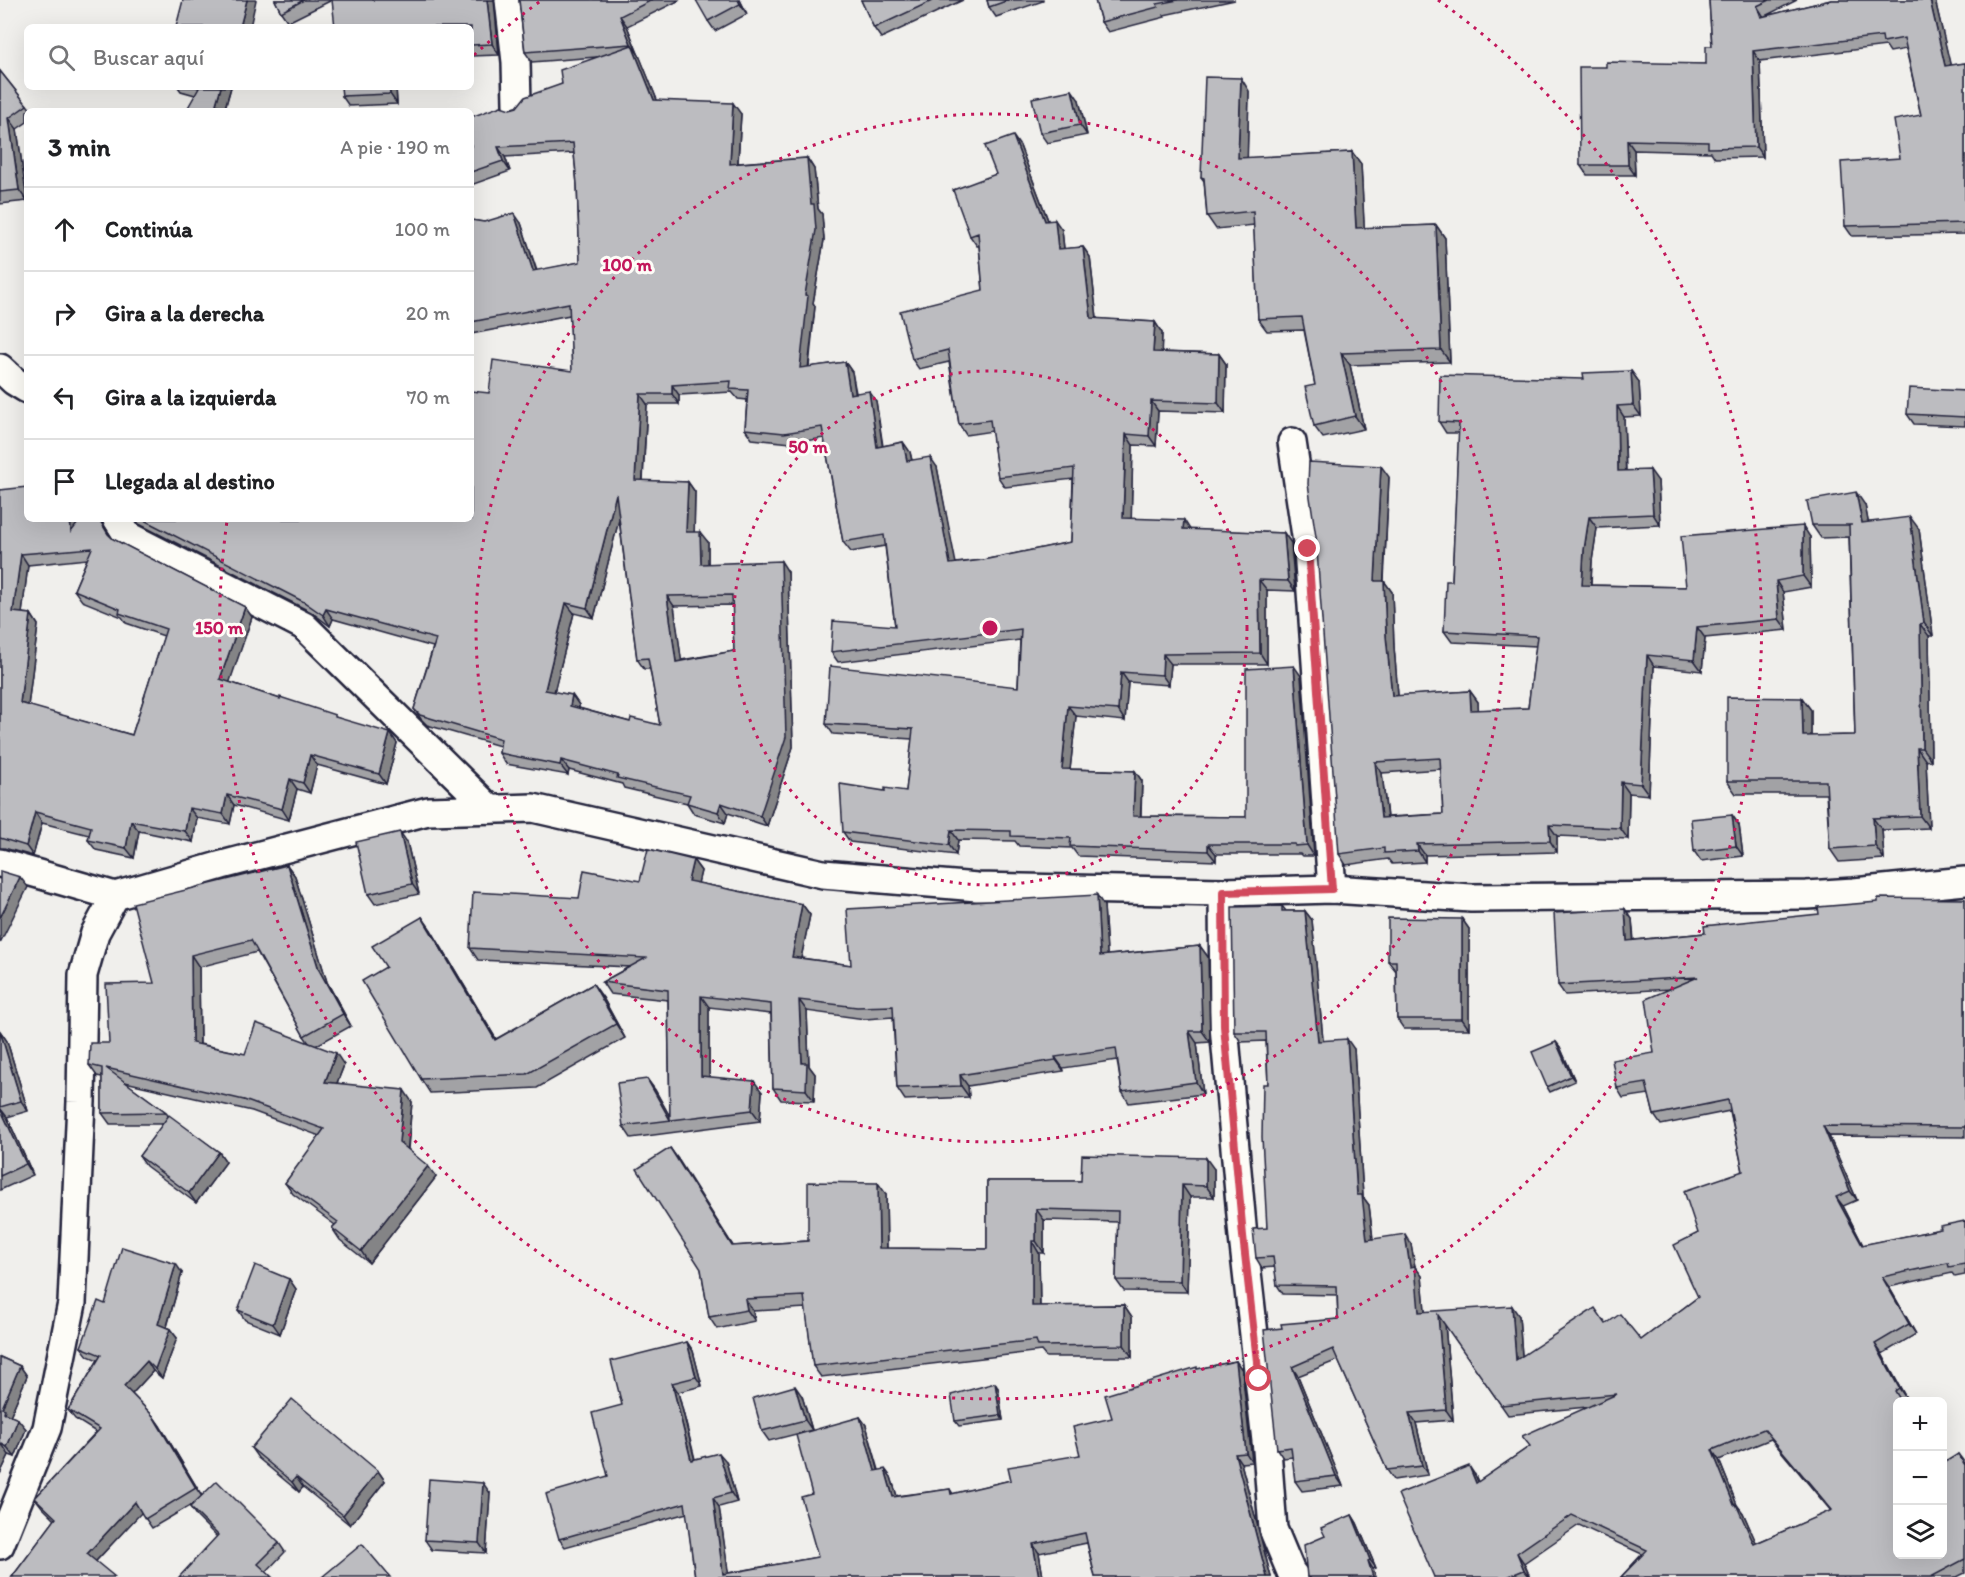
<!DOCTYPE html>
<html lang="es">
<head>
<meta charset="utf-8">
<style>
  body { margin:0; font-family:Itim,sans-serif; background:#f6f6f6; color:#202124 }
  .controls { position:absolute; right:18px; bottom:18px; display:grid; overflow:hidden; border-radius:9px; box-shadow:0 6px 24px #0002 }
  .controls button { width:54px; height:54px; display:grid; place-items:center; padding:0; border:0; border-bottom:2px solid #e0e0e0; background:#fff; color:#202124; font:30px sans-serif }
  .stop { position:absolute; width:18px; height:18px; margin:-14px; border:4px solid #d1495b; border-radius:50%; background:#fff }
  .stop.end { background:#d1495b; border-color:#fff; box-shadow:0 2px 6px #0008 }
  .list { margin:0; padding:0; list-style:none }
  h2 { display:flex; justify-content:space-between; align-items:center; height:78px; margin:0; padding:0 24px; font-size:26px }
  h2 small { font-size:20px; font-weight:400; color:#757577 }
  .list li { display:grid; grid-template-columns:39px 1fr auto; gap:18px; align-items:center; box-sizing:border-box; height:84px; padding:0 24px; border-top:2px solid #e0e0e0 }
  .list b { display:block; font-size:22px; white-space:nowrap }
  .list em { font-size:20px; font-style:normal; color:#757577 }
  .icon { flex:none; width:33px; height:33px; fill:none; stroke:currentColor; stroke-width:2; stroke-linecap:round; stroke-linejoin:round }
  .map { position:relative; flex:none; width:1965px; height:1577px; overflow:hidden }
  .search { position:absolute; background:#fff; box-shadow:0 6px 24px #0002; left:24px; top:24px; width:450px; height:66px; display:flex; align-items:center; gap:15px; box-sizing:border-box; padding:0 21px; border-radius:9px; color:#757577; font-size:22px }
  .panel { position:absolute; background:#fff; box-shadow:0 6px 24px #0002; left:24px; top:108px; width:450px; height:414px; border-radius:9px }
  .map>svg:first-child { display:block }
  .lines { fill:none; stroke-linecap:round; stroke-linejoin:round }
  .minor-casing { stroke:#22223b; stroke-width:32 }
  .minor { stroke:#fdfcf7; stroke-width:27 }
  .wall { fill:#a2a2a5; stroke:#22223b; stroke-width:1.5; fill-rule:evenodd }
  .shaded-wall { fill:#848486; stroke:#22223b; stroke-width:1.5 }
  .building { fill:#bcbcc0; stroke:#22223b; stroke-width:1.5; fill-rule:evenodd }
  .route { stroke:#d1495b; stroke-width:8 }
  .ring { fill:none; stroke:#c2185b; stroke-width:3; stroke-dasharray:3 6 }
  .centre { fill:#c2185b; stroke:#fdfcf7; stroke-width:3 }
  .ring-label { font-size:18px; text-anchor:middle; font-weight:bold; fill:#c2185b; stroke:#fdfcf7; stroke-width:6; stroke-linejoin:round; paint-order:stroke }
</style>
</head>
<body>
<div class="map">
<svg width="1965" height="1577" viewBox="0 0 1965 1577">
  <rect width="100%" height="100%" fill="#f0efec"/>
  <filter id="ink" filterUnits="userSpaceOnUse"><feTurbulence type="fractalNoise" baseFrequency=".0167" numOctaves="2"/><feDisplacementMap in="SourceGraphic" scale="12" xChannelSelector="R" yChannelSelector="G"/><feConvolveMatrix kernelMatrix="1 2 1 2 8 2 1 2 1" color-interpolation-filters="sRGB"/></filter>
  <g filter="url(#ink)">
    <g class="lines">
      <defs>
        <g id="minor">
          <polyline points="509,0 516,62 517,104"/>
          <polyline points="0,368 14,381 27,389"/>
          <polyline points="1292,442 1308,549 1332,889"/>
          <polyline points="117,519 128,536 304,626 490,809"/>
          <polyline points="0,863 115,896"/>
          <polyline points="1223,892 1224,1026 1243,1237 1267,1450 1273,1529 1291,1572 1295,1577"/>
          <polyline points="0,1545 47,1428 72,1303 81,1102 83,975 95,933 115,896 222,865 428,811 533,808 823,874 977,887 1223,892 1332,889 1471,898 1807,895 1854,892 1965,881"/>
        </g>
      </defs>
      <!-- minor casing -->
      <use href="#minor" class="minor-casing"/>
      <!-- minor -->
      <use href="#minor" class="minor"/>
    </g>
    <!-- wall -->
    <g class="wall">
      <polygon points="275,0 332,0 288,22 281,12"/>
      <polygon points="332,0 494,0 499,55 471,56 471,27"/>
      <path d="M519,0H680L627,26L657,100L741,114L738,163L807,158L814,169L818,209L822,214L824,240L813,303L815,306L809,367L845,362L852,372L856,393L876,401L883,446L903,442L910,452L912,460L937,467L955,563L983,560L1071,542L1073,479L1005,487L998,477L992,431L966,435L959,424L949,362L919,369L912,359L983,290L979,246H977L970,236L996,174L1020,146L1048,220L1062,230L1064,249L1083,247L1090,257L1097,319L1155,322L1162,333L1161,352L1219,354L1226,364L1225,413L1158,411L1156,446L1133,445L1131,519L1190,530L1284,533L1291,543L1295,591L1267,590V664H1171L1169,685L1128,682L1125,721L1076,716L1070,769L1135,771L1142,781L1141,816L1246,817L1301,676L1314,856H1302L1300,854H1216V861L1078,856L1072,848L1019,846L1015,841L958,840L956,855L850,842L843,832L885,791H906L912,739L833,734L826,724L1018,687L1020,640L838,662L831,652L895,626L885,546L851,552L843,542L824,438L791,443L752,439L745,429L747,400L738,399L732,392L679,395V404H647L643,481L688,482L695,492L694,532L708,542V564L788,572L793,747L767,826L728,813L725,823L694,814L687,803L624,788L622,784L569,770L568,775L506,764L499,753L500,746L427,725L421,719L414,709L433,647L333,619L330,626L311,612L139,524L135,519H471L489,393L572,371L570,315L471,334V220L484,222L521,223L537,271L580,262L577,184L574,153L505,157L510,171L471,185V117L517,107L562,84L597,57L532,62L525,52ZM619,519L637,659L644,669H650L660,725L630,722L579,708V705L572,695L554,692L574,613L594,618ZM733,605L734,651L681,660L674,606Z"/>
      <polygon points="740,0 747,14 715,31 708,21"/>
      <polygon points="861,0 963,0 881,38 874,28"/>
      <polygon points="987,0 1043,0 1043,1 996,17 989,7"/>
      <polygon points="1095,0 1235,0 1164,15 1165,17 1108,32 1101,22"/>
      <polygon points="1709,0 1797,0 1765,16 1831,0 1935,0 1950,65 1965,63 1965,234 1852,236 1845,226 1900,158 1921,115 1906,49 1890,52 1886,46 1760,61 1763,157 1715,158 1711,152 1634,150 1635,175 1587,175 1580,165 1606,67 1706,64 1712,46"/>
      <polygon points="0,71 32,111 27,111 27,122 17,129 27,201 0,204"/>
      <polygon points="178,87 231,87 225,109 195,95 181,91"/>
      <polygon points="396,87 397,104 349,106 342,96"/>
      <polygon points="1249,91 1247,158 1352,152 1361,164 1364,228 1436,225 1445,238 1450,362 1350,365 1364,429 1323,438 1314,426 1315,385 1304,330 1267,331 1258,319 1254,225 1216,229 1207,216 1204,181 1201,177"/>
      <polygon points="1079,100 1087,135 1047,143 1040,133"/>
      <path d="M1631,371L1639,382L1641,416L1624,417L1626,471L1658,481L1660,525L1597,528L1592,561L1591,585L1686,587L1810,537L1811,587L1783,592L1787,630L1705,638L1702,671L1654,666L1649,795L1629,793L1628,839L1557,836V852L1425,855V862L1392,864L1388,859L1346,865L1339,854L1389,477L1384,581L1392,592L1394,647L1398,696L1470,691L1478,702V710L1528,708L1536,646L1452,642L1444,631L1452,581L1459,433H1446L1439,422L1584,379ZM1441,769L1443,814L1387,817L1382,773Z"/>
      <polygon points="1965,391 1965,426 1914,424 1907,414"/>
      <path d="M0,490L76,519L77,525L81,519H102L101,520L111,537L113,539L245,607L252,617L229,682L338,718L397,743L386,784L317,765L310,793L297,789L289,820L234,805L230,824L197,818L193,842L139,831L134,858L96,850L88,840L89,835L42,823L33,856L4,848H0ZM87,559L74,590L82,601L122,617L126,623L164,636L132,735L28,706L38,625L31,614L22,613L28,565Z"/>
      <polygon points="1865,505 1868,522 1919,529 1933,636 1929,636 1931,760 1926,761 1929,828 1882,830 1884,859 1839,862 1830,849 1826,794 1736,794 1727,781 1802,698 1811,710 1811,736 1855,735 1849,537 1821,538 1812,525"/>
      <polygon points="1732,815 1739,825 1743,856 1701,861 1694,851"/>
      <polygon points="407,842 419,894 375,904 368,894"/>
      <polygon points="693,860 701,871 698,883 802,904 810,915 801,958 851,965 1104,906 1107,955 1200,946 1208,957 1210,1042 1197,1043 1203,1094 1129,1103 1122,1092 1117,1060 1063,1068 1064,1071 968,1086 969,1097 905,1100 897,1088 893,1017 865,1019 807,1011 809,1066 815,1074 814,1101 781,1100 773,1088 771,1014 709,1007 709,1077 762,1092 760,1121 631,1138 623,1126 647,1079 655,1090 670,1117 668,1000 610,994 602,982 629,967 478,960 470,948 579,898 640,881"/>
      <path d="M287,865L295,876L327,982L351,1026L315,1046L344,1065L337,1083L412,1102L408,1149L436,1177L369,1263L340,1240L332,1228L335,1225L293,1194L285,1183L320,1136L252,1111L125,1082L166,1112L168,1116L219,1152L226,1162L196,1203L146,1166L139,1156L163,1124H110L102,1113V1077L97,1076L89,1065L109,1043L154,983ZM257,952L304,1036L309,1043L245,1054L200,1044L199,967Z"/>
      <path d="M1965,899V1137L1829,1136L1857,1200L1843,1206L1863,1245L1941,1229L1965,1221V1275L1955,1277L1952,1273L1889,1287L1916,1334L1882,1354L1906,1398L1902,1400L1898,1554L1958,1454L1965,1463V1573L1957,1577H1621L1642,1554L1579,1525L1524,1563L1530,1577H1434L1475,1475L1478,1482L1587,1407L1508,1415L1445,1324L1453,1420L1416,1423L1428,1475L1394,1480L1387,1470L1338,1360L1298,1376L1343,1486L1302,1491L1295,1481L1293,1457L1283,1458L1277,1449L1282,1328L1338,1319L1337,1295L1283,1294L1277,1285L1275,1267L1262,1268L1256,1258L1267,1228L1268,1084L1266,1041L1241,1042L1234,1032L1282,906L1286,911H1305L1312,920L1323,1041L1354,1049L1363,1197L1369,1205L1373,1239L1411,1244L1415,1267L1422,1276L1425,1312L1519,1316L1522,1356L1606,1324L1641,1340L1698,1297V1233L1743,1171L1730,1111L1661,1125L1654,1115L1649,1094L1623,1098L1617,1088L1654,1053L1670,989L1565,995L1558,985L1625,909L1632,919L1634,940L1705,933ZM1771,1439L1831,1511L1756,1543L1743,1513L1737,1505L1719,1460Z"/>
      <polygon points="422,917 431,930 496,1039 593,984 603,998 625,1038 537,1088 430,1093 421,1079 386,967"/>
      <polygon points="1462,919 1469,929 1469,1029 1404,1029 1397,1019 1396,971 1388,961"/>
      <polygon points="0,1031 7,1041 28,1111 7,1117 33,1175 0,1190"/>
      <polygon points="1556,1042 1560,1047 1575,1081 1550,1092 1547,1087"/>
      <polygon points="670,1148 733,1246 808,1241 886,1194 887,1248 987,1249 987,1181 1081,1181 1214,1169 1214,1197 1190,1197 1187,1292 1124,1291 1116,1280 1118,1222 1044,1220 1044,1253 1039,1253 1040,1306 1124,1305 1132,1317 1132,1357 1046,1357 1041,1351 821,1377 813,1366 806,1308 753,1311 755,1321 717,1329 709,1317 701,1269"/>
      <polygon points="182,1273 167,1327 170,1329 177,1338 162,1378 153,1371 132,1394 153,1416 160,1426 202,1496 279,1543 285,1552 266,1572 216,1536 197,1517 190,1507 196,1502 152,1528 141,1512 96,1561 12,1577 55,1520 42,1507 35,1498 96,1432 75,1419 68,1410 98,1360 88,1356 81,1347 105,1304"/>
      <polygon points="289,1279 296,1289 280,1334 245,1320 238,1310"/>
      <polygon points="687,1342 693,1351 702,1386 678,1392 695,1459 726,1461 737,1502 719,1507 728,1573 818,1557 812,1494 860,1417 866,1425 879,1470 891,1477 897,1496 950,1489 953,1494 1011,1480 1080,1455 1112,1418 1198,1369 1236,1361 1242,1370 1252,1462 1241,1463 1271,1577 1095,1577 1087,1543 1039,1553 1043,1577 695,1577 687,1513 565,1547 559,1539 608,1476 622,1405"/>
      <polygon points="0,1357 20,1366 27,1376 10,1416 26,1429 15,1457 9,1455 0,1474"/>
      <polygon points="998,1388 1003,1420 959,1426 955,1421"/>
      <polygon points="802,1396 812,1430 769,1441 762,1431"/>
      <polygon points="251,1448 378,1471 385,1481 350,1525 303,1487 299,1492 258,1458"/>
      <polygon points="490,1493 486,1553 432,1550 425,1540"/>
      <polygon points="1352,1515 1357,1523 1376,1568 1373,1569 1376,1577 1307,1577 1325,1536"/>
    </g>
    <!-- shaded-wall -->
    <g class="shaded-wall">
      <polygon points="247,0 256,0 250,27 240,27"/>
      <polygon points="487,0 494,0 499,55 492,44"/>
      <polygon points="738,0 740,0 747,14 740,4"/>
      <polygon points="1930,0 1935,0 1953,76 1945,66"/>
      <polygon points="1757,6 1764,17 1761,17"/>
      <polygon points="620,16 627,26 638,54 631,44"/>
      <polygon points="632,45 639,55 661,110 654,100"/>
      <polygon points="1753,51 1760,61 1763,157 1756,147"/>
      <polygon points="1241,78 1249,91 1247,171 1238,158"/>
      <polygon points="221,87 231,87 224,111 216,104"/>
      <polygon points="389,87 396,87 397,104 390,94"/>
      <polygon points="1072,90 1079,100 1087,135 1080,125"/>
      <polygon points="733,103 741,114 737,174 730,164"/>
      <polygon points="9,118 17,129 27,201 19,190"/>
      <polygon points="1013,136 1020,146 1052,231 1045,221"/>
      <polygon points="1627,140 1634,150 1635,175 1628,165"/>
      <polygon points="498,147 505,157 510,171 503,161"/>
      <polygon points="1352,152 1361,164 1365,241 1356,228"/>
      <polygon points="807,158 814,169 818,209 822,214 824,240 813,303 815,306 807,378 800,368 805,295"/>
      <polygon points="514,213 521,223 540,282 533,271"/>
      <polygon points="1055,220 1062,230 1065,259 1058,249"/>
      <polygon points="1436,225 1445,238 1450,362 1441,350"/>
      <polygon points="1083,247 1090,257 1098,328 1091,318"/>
      <polygon points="1155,322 1162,333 1161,362 1153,352"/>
      <polygon points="1341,353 1350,365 1364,429 1355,416"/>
      <polygon points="1219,354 1226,364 1225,413 1218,403"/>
      <polygon points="845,362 852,372 857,404 850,394"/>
      <polygon points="1631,371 1639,382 1641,416 1633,405"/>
      <polygon points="672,385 679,395 679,404 672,394"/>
      <polygon points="869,391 876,401 884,457 877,447"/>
      <polygon points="640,394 647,404 642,491 635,480"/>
      <polygon points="1151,401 1158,411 1156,446 1149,436"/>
      <polygon points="1617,406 1624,417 1626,482 1618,471"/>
      <polygon points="1126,434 1133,445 1131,529 1123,518"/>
      <polygon points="903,442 910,452 914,471 907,461"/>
      <polygon points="930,457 937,467 958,574 950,564"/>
      <polygon points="1381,466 1389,477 1383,592 1375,581"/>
      <polygon points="1650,470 1658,481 1660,525 1653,514"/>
      <polygon points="688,482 695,492 694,542 686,532"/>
      <polygon points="1856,492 1865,505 1871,536 1862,523"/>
      <polygon points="616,494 623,504 594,618 587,608"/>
      <polygon points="1589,517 1597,528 1592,561 1590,596 1582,585 1584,550"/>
      <polygon points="1910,517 1919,529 1933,636 1924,623"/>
      <polygon points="70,519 76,519 79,543 71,532"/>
      <polygon points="99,519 102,519 101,520 115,545 108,534"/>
      <polygon points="1184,520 1191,531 1183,529"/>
      <polygon points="1803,526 1810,537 1811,587 1803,576"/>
      <polygon points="700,532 708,542 708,574 701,564"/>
      <polygon points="1284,533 1291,543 1295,591 1288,581"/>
      <polygon points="21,554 28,565 21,622 13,612"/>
      <polygon points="781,561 788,572 793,747 767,826 760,816"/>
      <polygon points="1259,580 1267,590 1267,664 1260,653"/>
      <polygon points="1384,581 1392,592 1394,647 1399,707 1392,696 1386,636"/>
      <polygon points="1776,581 1783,592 1787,630 1779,619"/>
      <polygon points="667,596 674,606 683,672 676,662"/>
      <polygon points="566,603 574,613 552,700 545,690"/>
      <polygon points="245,607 252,617 227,690 220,679"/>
      <polygon points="326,609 333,619 330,626 323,615"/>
      <polygon points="31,614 38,625 27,714 20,703"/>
      <polygon points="1920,624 1929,636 1931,760 1922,748"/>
      <polygon points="1697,627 1705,638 1702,671 1694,660"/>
      <polygon points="1163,654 1171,664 1169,685 1162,675"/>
      <polygon points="1647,655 1654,666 1649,795 1641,784"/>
      <polygon points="1294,666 1301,676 1314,856 1307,845"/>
      <polygon points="1121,672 1128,682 1125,721 1118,710"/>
      <polygon points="1470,691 1478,702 1479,721 1471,710"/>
      <polygon points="572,695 579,705 578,716 570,706"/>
      <polygon points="1802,698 1811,710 1811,749 1803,736"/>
      <polygon points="1068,706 1076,716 1069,779 1062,769"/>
      <polygon points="390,733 397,743 386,784 379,774"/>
      <polygon points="1917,748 1926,761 1929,828 1920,816"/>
      <polygon points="310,755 317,765 310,793 303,783"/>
      <polygon points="561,760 569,770 568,775 560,765"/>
      <polygon points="1375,762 1382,773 1388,829 1381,818"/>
      <polygon points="1135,771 1142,781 1140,826 1133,816"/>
      <polygon points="290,779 297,789 289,820 282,809"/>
      <polygon points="1621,782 1629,793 1628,839 1620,828"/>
      <polygon points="227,795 234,805 230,824 223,814"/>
      <polygon points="721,803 728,813 725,823 718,812"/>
      <polygon points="189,808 197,818 193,842 185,831"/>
      <polygon points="35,812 42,823 33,856 26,846"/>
      <polygon points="1732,815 1739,825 1743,856 1736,846"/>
      <polygon points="1873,818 1882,830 1884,859 1875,846"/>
      <polygon points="131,821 139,831 134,858 126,848"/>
      <polygon points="1549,825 1557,836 1557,852 1550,841"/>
      <polygon points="951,830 958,840 956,855 949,845"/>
      <polygon points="400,832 407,842 419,894 412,884"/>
      <polygon points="1208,844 1216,854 1216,861 1208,851"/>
      <polygon points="1417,844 1425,855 1425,862 1418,851"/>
      <polygon points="693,860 701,871 696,892 688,881"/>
      <polygon points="287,865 295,876 327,982 351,1026 343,1014 319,970"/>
      <polygon points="20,877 28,887 0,943 0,918"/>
      <polygon points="1097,895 1104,906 1108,967 1100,956"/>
      <polygon points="802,904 810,915 799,968 792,957"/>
      <polygon points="1625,909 1632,919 1634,950 1627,941"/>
      <polygon points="1305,911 1312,920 1324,1051 1318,1041"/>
      <polygon points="422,917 431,930 505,1054 495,1040"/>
      <polygon points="1462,919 1469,929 1469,1029 1462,1019"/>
      <polygon points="1200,946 1208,957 1210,1042 1202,1031"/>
      <polygon points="191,955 199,967 200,1054 192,1043"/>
      <polygon points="593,984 603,998 625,1038 616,1024"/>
      <polygon points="701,996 709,1007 709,1087 701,1076"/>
      <polygon points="799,1000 807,1011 809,1066 815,1074 814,1101 806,1090 802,1063"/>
      <polygon points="0,1031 7,1041 28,1111 21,1101"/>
      <polygon points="1189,1031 1197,1043 1203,1094 1196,1082"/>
      <polygon points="1347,1039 1354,1049 1363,1197 1369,1205 1374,1250 1367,1240 1357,1195"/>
      <polygon points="1556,1042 1560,1047 1575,1081 1571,1076"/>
      <polygon points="336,1053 344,1065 333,1093 325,1082"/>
      <polygon points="1055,1057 1063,1068 1064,1071 1056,1060"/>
      <polygon points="960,1075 968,1086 969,1097 961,1086"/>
      <polygon points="647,1079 655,1090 672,1120 670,1120"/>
      <polygon points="754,1081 762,1092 760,1121 752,1110"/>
      <polygon points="404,1090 412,1102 407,1154 399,1142"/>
      <polygon points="0,1108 7,1117 33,1175 26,1164"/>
      <polygon points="1823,1126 1829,1136 1857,1200 1850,1191"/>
      <polygon points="670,1148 678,1159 740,1257 732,1246"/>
      <polygon points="219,1152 226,1162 196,1203 189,1193"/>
      <polygon points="1206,1158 1214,1169 1214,1197 1206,1186"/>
      <polygon points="428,1166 436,1177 369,1263 361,1251"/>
      <polygon points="878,1183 886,1194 887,1259 879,1248"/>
      <polygon points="1182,1185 1190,1197 1187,1292 1180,1281"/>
      <polygon points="1836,1197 1843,1206 1868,1255 1862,1245"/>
      <polygon points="1036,1209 1044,1220 1044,1253 1036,1241"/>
      <polygon points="1405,1234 1411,1244 1415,1267 1422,1276 1426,1322 1419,1312 1410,1267"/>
      <polygon points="1032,1241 1039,1253 1040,1317 1032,1306"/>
      <polygon points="176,1264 182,1273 165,1333 158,1324"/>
      <polygon points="1882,1277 1889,1287 1916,1334 1909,1324"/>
      <polygon points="289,1279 296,1289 280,1334 273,1324"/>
      <polygon points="745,1299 753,1311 755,1321 747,1310"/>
      <polygon points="1124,1305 1132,1317 1132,1357 1124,1345"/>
      <polygon points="1512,1306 1519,1316 1523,1369 1516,1360"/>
      <polygon points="1438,1315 1445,1324 1453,1420 1446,1410"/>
      <polygon points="170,1329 177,1338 162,1378 155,1369"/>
      <polygon points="687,1342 693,1351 702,1386 696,1377"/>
      <polygon points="1875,1344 1882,1354 1906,1398 1899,1388"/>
      <polygon points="147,1361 153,1371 130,1396 124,1386"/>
      <polygon points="1236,1361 1242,1370 1252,1462 1246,1453"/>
      <polygon points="20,1366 27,1376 10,1416 4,1413 2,1408"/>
      <polygon points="1292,1367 1298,1376 1343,1486 1336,1476"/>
      <polygon points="672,1383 678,1392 697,1469 691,1460"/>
      <polygon points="995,1383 998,1388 1003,1420 1000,1415"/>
      <polygon points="795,1386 802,1396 812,1430 805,1420"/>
      <polygon points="1409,1413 1416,1423 1428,1475 1422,1466"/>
      <polygon points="153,1416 160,1426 203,1498 196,1488"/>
      <polygon points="860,1417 866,1425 881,1480 875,1471"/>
      <polygon points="18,1419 26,1429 15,1457 7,1447"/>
      <polygon points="2,1444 9,1455 0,1474 0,1448"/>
      <polygon points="1712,1450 1719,1460 1737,1505 1743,1513 1761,1553 1754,1544 1734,1505"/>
      <polygon points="719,1453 726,1461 737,1502 731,1493"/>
      <polygon points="1235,1454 1241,1463 1271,1577 1267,1577"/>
      <polygon points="1469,1466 1475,1475 1483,1493 1476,1483"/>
      <polygon points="885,1469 891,1477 900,1506 893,1497"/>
      <polygon points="378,1471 385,1481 350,1525 343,1515"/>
      <polygon points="296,1477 303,1487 299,1492 292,1482"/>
      <polygon points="483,1483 490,1493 486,1553 479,1543"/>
      <polygon points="713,1498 719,1507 729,1577 723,1574"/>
      <polygon points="135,1502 142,1512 94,1563 87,1554"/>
      <polygon points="1352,1515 1357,1523 1376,1568 1370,1560"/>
      <polygon points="1033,1544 1039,1553 1043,1577 1039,1577"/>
      <polygon points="1517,1553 1524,1563 1530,1577 1524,1570"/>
      <polygon points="1368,1561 1373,1569 1376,1577 1373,1577"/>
    </g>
    <!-- building -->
    <g class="building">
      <polygon points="183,0 247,0 240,27 176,27"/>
      <polygon points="275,0 304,0 281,12"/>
      <polygon points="332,0 487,0 492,44 471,45 471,27 335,27"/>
      <polygon points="519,0 652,0 620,16 631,44 525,52"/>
      <polygon points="696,0 738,0 740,4 708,21"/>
      <polygon points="861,0 934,0 874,28"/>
      <polygon points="987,0 1009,0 989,7"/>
      <polygon points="1095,0 1178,0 1157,4 1158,7 1101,22"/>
      <polygon points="1709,0 1770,0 1757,6 1761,17 1831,0 1930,0 1945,66 1965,63 1965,223 1845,226 1841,162 1900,158 1894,120 1921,115 1904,38 1883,42 1882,36 1753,51 1756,147 1708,148 1708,142 1627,140 1628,165 1580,165 1579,67 1606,67 1606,62 1706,64 1706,46 1712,46"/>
      <path d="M632,45L654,100L733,103L730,164L807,158L811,204H814L816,230L805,295L808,296L800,368L845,362L850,394L869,391L877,447L903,442L907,461L930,457L950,564L983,560L1071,542L1074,468L998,477L990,420L959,424L948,350L912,359L900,311L983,290L978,233L970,236L953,190L996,174L985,146L1013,136L1045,221L1055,220L1058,249L1083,247L1091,318L1155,322L1153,352L1219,354L1218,403L1151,401L1149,436L1126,434L1123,518L1184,520L1183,529L1284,533L1288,581L1259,580L1260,653L1163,654L1162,675L1121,672L1118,710L1068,706L1062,769L1135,771L1133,816L1246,817V669L1294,666L1307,845L1295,846V844H1208V851L1070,846L1071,838L1011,836V831L951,830L949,845L843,832L840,784L885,791V788L906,791L913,729L826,724L830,666L1018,687L1021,629L831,652L833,621L895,626L884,535L843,542L822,427L784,433L745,429L748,390L730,389L731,381L672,385V394H640L635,480L688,482L686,532H700L701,564L781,561L786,737L760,816L721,803L718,812L687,803L690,795L617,778L618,775L561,760L560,765L499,753L501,739L420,715L414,709L436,639L326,609L323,615L304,602L142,519H471V391L489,393L493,360L572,371L569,303L471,322V220L484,222L514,213L533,271L580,262L577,184L573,143L498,147L503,161L471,172V117L501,106L510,109L517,107L525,97L562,84L560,70ZM616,494L637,659L648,658L660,725L631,718L630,722L570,706L572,695L545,690L566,603L587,608ZM732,595L734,651L676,662L667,596Z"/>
      <polygon points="0,71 27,105 9,118 19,190 0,192"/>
      <polygon points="1205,77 1241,78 1238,158 1352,152 1356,228 1436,225 1441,350 1341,353 1355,416 1314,426 1305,387 1315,385 1302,317 1258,319 1253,211 1207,216 1204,178 1201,177"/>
      <polygon points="196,87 221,87 216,104 228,111 186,111 199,88"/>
      <polygon points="341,87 389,87 390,94 342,96"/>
      <polygon points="1072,90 1080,125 1040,133 1032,98"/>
      <path d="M1631,371L1633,405L1617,406L1618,471L1650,470L1653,514L1589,517L1584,550L1582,585L1686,587L1681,536L1803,526V576L1776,581L1779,619L1697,627L1694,660L1647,655L1641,784L1621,782L1620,828L1549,825L1550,841L1417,844L1418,851L1384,853V848L1339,854L1316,537L1308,484L1309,462L1381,466L1375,581H1384L1386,636L1392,696L1470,691L1471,710L1528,708L1537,636L1444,631L1446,581H1452L1459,423L1439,422L1440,375L1584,379L1583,373ZM1440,758L1443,814L1381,818L1375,762Z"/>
      <polygon points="1909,388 1965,391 1965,417 1907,414"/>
      <path d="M27,487V519H70L71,532L81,519H99L108,534L113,539L245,607L220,679L280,699V697L335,715V717L390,733L379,774L310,755L303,783L290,779L282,809L227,795L223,814L189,808L185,831L131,821L126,848L88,840L91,827L35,812L26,846L0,838V490ZM92,548L74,590L120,609L119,613L166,629L132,735L20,703L31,614L13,612L21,554Z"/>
      <polygon points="1856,492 1862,523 1910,517 1924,623 1920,624 1922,748 1917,748 1920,816 1873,818 1875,846 1830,849 1826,781 1727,781 1727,697 1802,698 1803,736 1855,735 1849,525 1852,525 1812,525 1807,501"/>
      <polygon points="1732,815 1736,846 1694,851 1691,819"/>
      <polygon points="400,832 412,884 368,894 356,842"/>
      <polygon points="648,849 693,860 688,881 802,904 792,957 851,965 847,909 1097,895 1100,956 1200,946 1202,1031 1189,1031 1196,1082 1122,1092 1116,1048 1055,1057 1056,1060 960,1075 961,1086 897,1088 893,1006 857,1007 799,1000 802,1063 807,1063 806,1090 773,1088 771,1004 701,996 701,1076 754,1081 752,1110 623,1126 617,1083 647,1079 670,1120 668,990 602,982 646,958 470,948 473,892 579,898 584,870 640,881"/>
      <polygon points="287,865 319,970 343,1014 304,1036 251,940 191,955 192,1043 245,1054 256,1023 336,1053 325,1082 404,1090 399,1142 428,1166 361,1251 332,1228 338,1222 285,1183 324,1129 244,1100 106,1068 166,1112 102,1113 102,1068 89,1065 90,1043 109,1043 106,984 154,983 133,903"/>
      <polygon points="0,871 20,877 0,918"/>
      <path d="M1878,898L1965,899V1127L1823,1126L1850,1191L1836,1197L1862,1245L1941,1229L1940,1226L1965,1221V1264L1949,1267L1948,1263L1882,1277L1909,1324L1875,1344L1899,1388L1895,1391L1901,1401H1898V1554H1942V1464L1958,1454L1965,1465V1559L1931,1577H1621L1647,1550L1572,1515L1517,1553L1524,1570L1507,1577H1434L1398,1494L1469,1466L1476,1483L1530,1446L1522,1436L1617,1394L1501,1405L1438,1315L1446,1410L1409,1413L1422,1466L1387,1470L1333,1349L1292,1367L1336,1476L1295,1481L1291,1447L1277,1449L1264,1330L1282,1328L1281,1324L1338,1319L1337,1286L1277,1285L1273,1257L1256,1258L1253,1229L1267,1228L1262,1137L1263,1084H1268L1266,1032H1234L1232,907L1282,906V911H1305L1318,1041L1347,1039L1357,1195H1362L1367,1240L1405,1234L1410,1267L1415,1266L1419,1312L1512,1306L1516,1360L1595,1308L1606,1324L1620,1314L1641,1340L1698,1297L1674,1245L1698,1233L1684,1191L1743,1171L1728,1100L1654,1115L1646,1083L1617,1088L1612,1060L1654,1053L1646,999L1698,977L1558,985L1554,913L1625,909L1627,941L1705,933L1704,926L1819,914L1818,907L1878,902ZM1764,1429L1832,1510L1754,1544L1736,1504L1734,1505L1712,1450Z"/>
      <polygon points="422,917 495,1040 593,984 616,1024 527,1074 421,1079 362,981 386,967 372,946"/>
      <polygon points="1388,918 1462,919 1462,1019 1397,1019 1396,961 1388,961"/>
      <polygon points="0,1031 21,1101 0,1107"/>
      <polygon points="1556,1042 1571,1076 1547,1087 1532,1052"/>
      <polygon points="0,1108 26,1164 0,1176"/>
      <polygon points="169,1115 219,1152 189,1193 139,1156"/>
      <polygon points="670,1148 732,1246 808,1241 808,1182 878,1183 879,1248 987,1249 987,1181 1081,1181 1082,1155 1206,1158 1206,1186 1182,1185 1180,1281 1116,1280 1118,1211 1036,1209 1036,1241 1032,1241 1032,1306 1124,1305 1124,1345 1038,1346 1036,1340 813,1366 804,1296 745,1299 747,1310 709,1317 701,1269 637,1169"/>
      <polygon points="122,1247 176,1264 158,1324 170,1329 155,1369 147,1361 124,1386 153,1416 196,1488 145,1519 135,1502 87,1554 115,1577 12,1577 56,1518 35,1498 100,1429 68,1410 101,1355 81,1347 98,1301 105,1304"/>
      <polygon points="255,1265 289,1279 273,1324 238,1310"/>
      <polygon points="687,1342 696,1377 672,1383 691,1460 719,1453 731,1493 713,1498 723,1574 818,1557 801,1497 812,1494 796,1435 860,1417 875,1471 885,1469 893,1497 950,1489 951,1494 1011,1480 1008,1467 1080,1455 1073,1427 1112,1418 1105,1395 1197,1367 1197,1369 1236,1361 1246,1453 1235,1454 1267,1577 1095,1577 1085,1533 1033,1544 1039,1577 695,1577 685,1503 559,1539 546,1494 608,1476 592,1413 622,1405 611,1361"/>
      <polygon points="0,1357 20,1366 2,1408 5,1409 4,1413 18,1419 7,1447 2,1444 0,1448"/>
      <polygon points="995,1383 1000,1415 955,1421 951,1395"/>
      <polygon points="795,1386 805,1420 762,1431 753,1398"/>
      <polygon points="292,1399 378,1471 343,1515 296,1477 292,1482 251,1448"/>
      <polygon points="429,1479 483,1483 479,1543 425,1540"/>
      <polygon points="217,1481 279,1543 258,1564 272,1577 179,1577 218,1535 190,1507"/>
      <polygon points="1352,1515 1370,1560 1368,1561 1373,1577 1307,1577 1304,1545 1325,1536 1321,1528"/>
      <polygon points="362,1544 390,1577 322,1577"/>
    </g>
  </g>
  <g class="lines" filter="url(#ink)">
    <!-- route -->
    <polyline class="route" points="1259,1379 1243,1236 1224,1026 1223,892 1332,889 1308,549"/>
  </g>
  <!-- distance rings -->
  <g class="ring">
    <circle cx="990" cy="628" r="257"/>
    <circle cx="990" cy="628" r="514"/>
    <path d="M474 55A771 771 0 0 1 542 0M1438 0A771 771 0 1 1 227 521"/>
  </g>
  <circle cx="990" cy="628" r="9" class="centre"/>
  <g class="ring-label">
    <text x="627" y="271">100 m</text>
    <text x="808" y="453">50 m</text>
    <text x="219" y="634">150 m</text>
  </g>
</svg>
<div class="controls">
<button>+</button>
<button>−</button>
<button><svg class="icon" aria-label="layers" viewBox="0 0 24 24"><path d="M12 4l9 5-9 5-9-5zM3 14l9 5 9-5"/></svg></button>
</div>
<div class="stop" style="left:1259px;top:1379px"></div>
<div class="stop end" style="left:1308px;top:549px"></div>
<div class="search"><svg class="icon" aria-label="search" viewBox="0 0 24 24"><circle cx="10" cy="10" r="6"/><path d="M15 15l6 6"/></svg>Buscar aquí</div>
<section class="panel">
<h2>3 min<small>A pie · 190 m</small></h2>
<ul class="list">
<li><svg class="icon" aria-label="ahead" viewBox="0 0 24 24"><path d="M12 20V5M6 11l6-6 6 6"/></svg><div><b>Continúa</b></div><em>100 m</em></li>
<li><svg class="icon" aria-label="right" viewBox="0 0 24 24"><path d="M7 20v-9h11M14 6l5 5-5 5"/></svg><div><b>Gira a la derecha</b></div><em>20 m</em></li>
<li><svg class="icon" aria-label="left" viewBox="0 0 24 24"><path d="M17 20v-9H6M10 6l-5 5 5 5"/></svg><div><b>Gira a la izquierda</b></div><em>70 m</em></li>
<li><svg class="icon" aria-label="arrive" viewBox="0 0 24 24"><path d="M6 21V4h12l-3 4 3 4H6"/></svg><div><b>Llegada al destino</b></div></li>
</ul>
</section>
</div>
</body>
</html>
